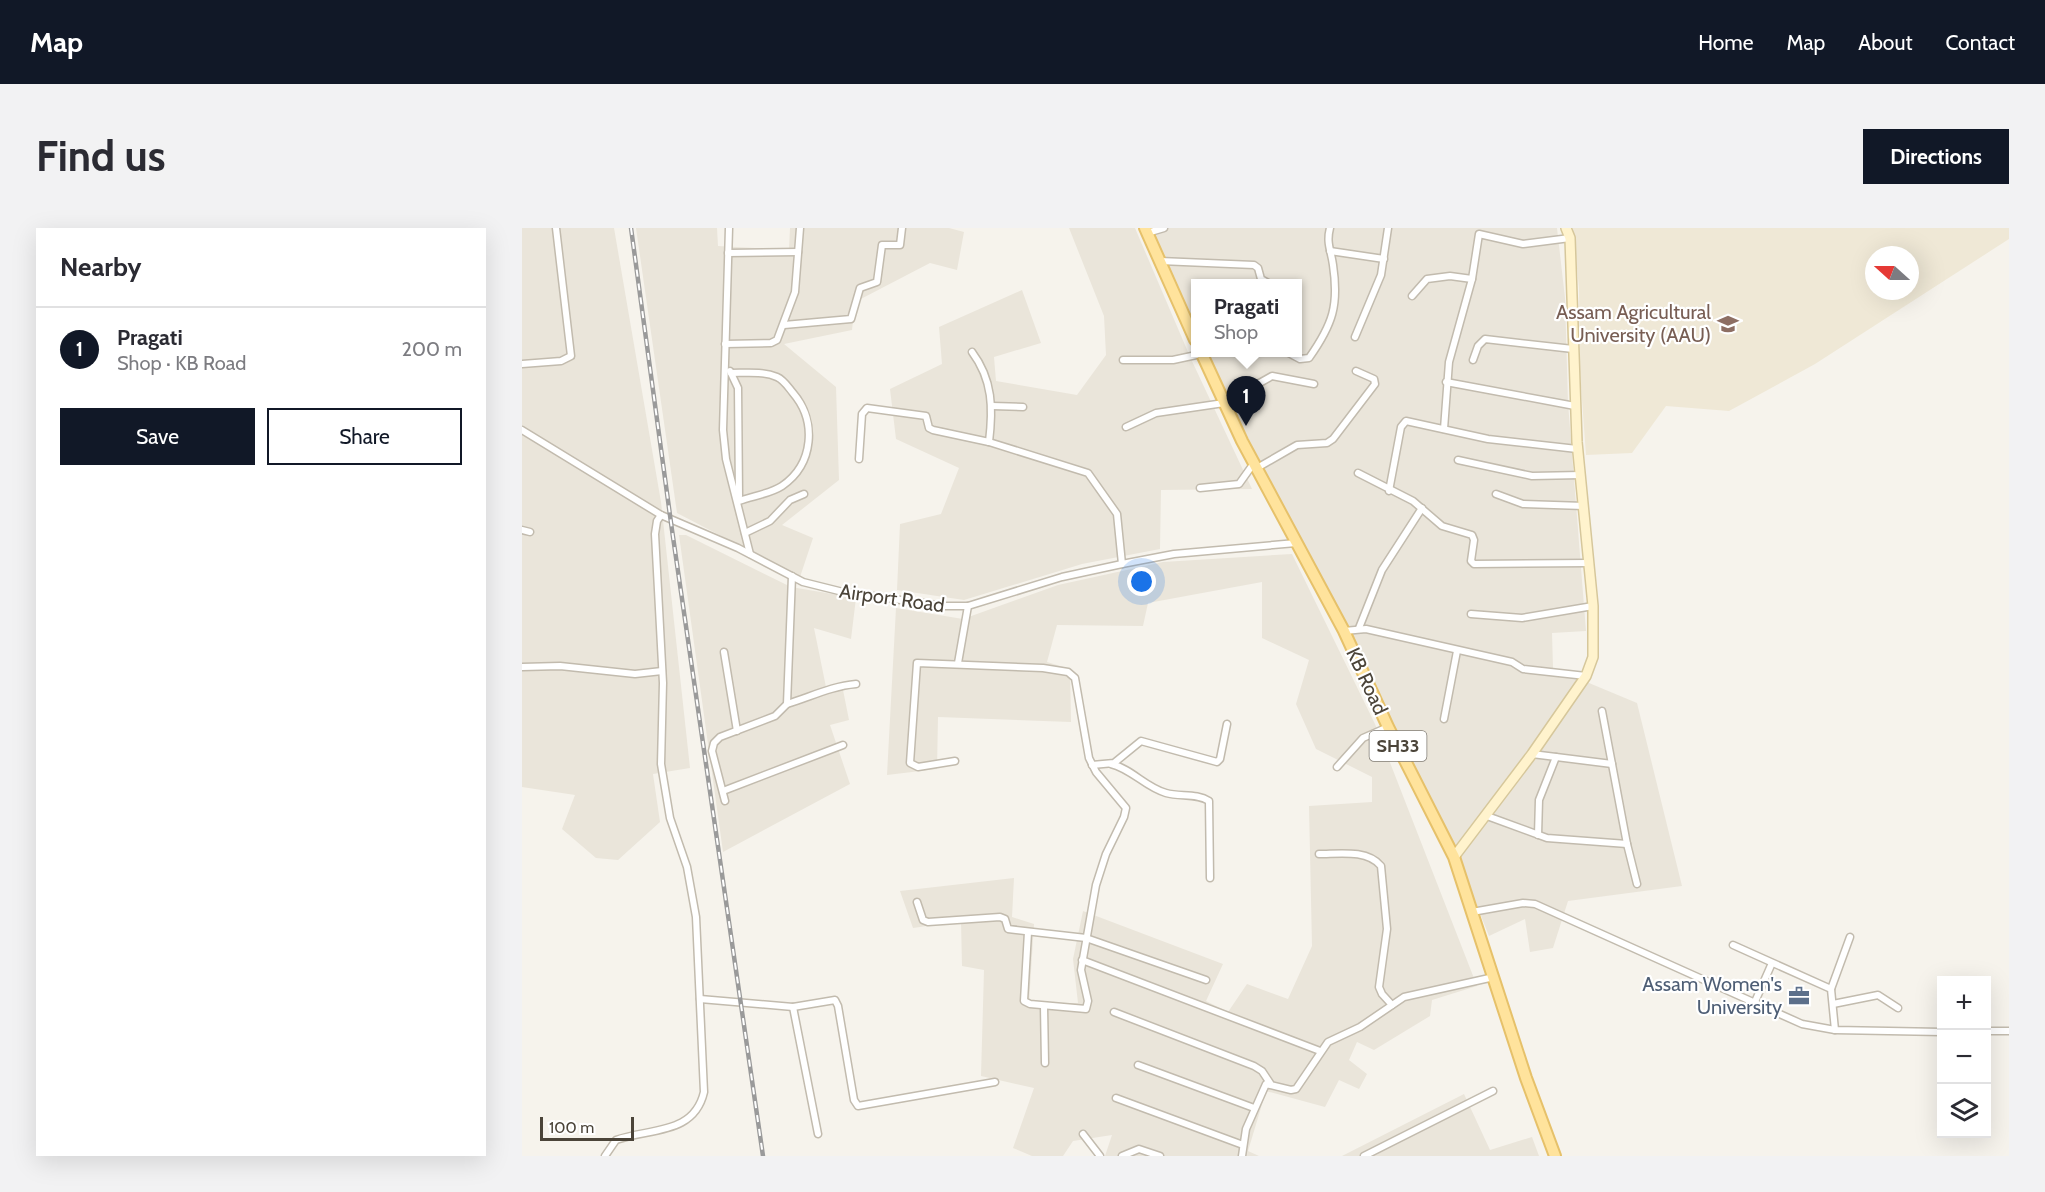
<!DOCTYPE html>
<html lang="en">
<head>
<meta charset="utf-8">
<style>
  body { margin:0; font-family:Cabin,sans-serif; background:#f2f2f3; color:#2b2b33 }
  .controls { position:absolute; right:18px; bottom:18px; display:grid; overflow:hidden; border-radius:0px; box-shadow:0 6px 24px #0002 }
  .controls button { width:54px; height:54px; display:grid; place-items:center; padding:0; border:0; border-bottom:2px solid #e1e1e2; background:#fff; color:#2b2b33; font:30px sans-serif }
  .compass { position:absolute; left:1343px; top:18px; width:54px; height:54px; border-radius:50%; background:#fff; box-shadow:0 6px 24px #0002; rotate:291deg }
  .scale { position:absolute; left:18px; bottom:15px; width:94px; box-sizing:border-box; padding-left:6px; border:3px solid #4b4439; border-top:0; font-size:16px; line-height:21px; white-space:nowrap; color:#4b4439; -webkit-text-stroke:4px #fff; paint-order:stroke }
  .you { position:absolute; left:620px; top:354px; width:21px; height:21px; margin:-15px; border:4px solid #fff; border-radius:50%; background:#1a73e8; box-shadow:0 0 0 9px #1a73e833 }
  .badge { display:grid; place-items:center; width:39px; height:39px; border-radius:50%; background:#111827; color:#fff; font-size:20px; font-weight:700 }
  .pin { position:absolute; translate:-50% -50px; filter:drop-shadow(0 2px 3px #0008) }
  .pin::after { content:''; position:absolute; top:32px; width:21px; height:18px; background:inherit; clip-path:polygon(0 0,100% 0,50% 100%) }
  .popup { position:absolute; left:669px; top:51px; width:111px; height:78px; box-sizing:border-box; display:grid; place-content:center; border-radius:0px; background:#fff; filter:drop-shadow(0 2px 4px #0005); font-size:20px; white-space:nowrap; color:#7c7c81 }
  .popup b { font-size:22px; color:#2b2b33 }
  .popup::after { content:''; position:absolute; left:50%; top:100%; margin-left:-12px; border:12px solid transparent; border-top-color:#fff }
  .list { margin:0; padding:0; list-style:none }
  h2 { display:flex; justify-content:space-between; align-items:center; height:78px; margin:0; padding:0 24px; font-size:26px }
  h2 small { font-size:20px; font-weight:400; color:#7c7c81 }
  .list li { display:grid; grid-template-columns:39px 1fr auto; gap:18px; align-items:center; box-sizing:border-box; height:84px; padding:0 24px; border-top:2px solid #e1e1e2 }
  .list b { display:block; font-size:22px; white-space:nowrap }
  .list p { margin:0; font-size:20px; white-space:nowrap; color:#7c7c81 }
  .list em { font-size:20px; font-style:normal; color:#7c7c81 }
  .actions { display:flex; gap:12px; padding:18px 24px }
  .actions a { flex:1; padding:14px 0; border:2px solid #111827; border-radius:0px; text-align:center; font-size:21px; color:#111827 }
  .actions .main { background:#111827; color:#fff }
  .icon { flex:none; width:33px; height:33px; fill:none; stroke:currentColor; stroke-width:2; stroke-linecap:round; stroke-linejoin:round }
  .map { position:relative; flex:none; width:1487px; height:928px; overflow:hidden; border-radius:0px }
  header { display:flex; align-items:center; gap:36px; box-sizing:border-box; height:84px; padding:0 30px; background:#111827; color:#fff }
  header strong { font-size:28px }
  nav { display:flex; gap:33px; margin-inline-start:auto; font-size:21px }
  .intro { display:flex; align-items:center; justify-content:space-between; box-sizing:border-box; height:144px; padding:0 36px }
  h1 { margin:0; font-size:42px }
  .button { padding:15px 27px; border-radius:0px; background:#111827; color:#fff; font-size:21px; font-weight:700 }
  main { display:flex; gap:36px; padding:0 36px }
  aside { flex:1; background:#fff; border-radius:0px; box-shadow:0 6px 24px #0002 }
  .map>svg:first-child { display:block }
  .residential { fill:#eae5da }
  .education { fill:#efe8d6; fill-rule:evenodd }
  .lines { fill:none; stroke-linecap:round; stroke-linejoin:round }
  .minor-casing { stroke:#c2bbae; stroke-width:9 }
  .secondary-casing { stroke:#d6c79b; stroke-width:12 }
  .primary-casing { stroke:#e6c16a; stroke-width:14 }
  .minor { stroke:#fff; stroke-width:6 }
  .secondary { stroke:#fff3cd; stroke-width:9 }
  .primary { stroke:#ffe39c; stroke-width:10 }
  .rail-casing { stroke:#9a9a9a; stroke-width:4.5 }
  .rail { stroke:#fff; stroke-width:2; stroke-dasharray:7; stroke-linecap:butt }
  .labels { text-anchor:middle; stroke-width:4.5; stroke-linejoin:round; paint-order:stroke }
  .shield { fill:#fff; stroke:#817c74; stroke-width:1.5 }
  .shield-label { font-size:18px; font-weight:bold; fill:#4b4439 }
  .education-label { font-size:20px; fill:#785e54; stroke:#fff; text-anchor:end }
  .street-label { font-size:20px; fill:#4b4439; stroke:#fff }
  .service-label { font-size:20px; fill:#4e5e75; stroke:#fff; text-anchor:end }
</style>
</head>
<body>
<header>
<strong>Map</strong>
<nav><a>Home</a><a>Map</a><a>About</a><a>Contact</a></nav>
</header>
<div class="intro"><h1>Find us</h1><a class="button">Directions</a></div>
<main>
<aside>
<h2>Nearby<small></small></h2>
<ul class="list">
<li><span class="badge">1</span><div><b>Pragati</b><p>Shop · KB Road</p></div><em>200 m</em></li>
</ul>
<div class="actions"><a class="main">Save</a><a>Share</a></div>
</aside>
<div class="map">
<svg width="1487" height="928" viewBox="0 0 1487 928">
  <rect width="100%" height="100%" fill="#f6f3ec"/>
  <!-- residential -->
  <g class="residential">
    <polygon points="0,0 92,0 139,274 168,540 131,546 138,594 96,632 74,630 40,601 53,567 0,559"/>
    <polygon points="114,0 195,0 196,18 267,22 268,0 427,0 442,4 435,42 408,35 333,74 330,102 262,116 314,159 317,252 260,297 291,310 278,349 155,285"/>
    <polygon points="547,0 613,0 669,131 730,261 639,262 638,321 560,336 442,372 375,362 378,296 419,286 437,240 374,211 368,161 420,136 417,99 500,62 519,115 472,129 474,153 555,167 584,127 582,88"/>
    <polygon points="628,0 1035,0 1043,70 1046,175 1064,403 1030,405 1031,440 1115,475 1160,658 1046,673 1031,720 1008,724 1003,691 967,708 933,622 726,221 683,125 775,124 775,56 673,56 673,103"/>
    <polygon points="157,307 164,307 269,359 334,370 329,411 292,400 305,464 321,462 327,492 308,497 328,556 201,624"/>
    <polygon points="770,326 853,496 955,758 910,772 908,788 852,822 835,814 827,832 845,846 837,861 817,852 803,879 744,863 726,923 737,928 583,928 590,907 551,913 541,928 510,928 491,920 512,860 459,848 462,742 440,738 439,693 391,700 378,663 492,650 490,689 512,696 507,775 556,775 551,731 561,683 701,736 684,773 706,784 725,756 766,771 790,718 787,578 850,574 850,549 794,521 774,476 787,432 740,410 740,354 626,375 621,398 535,397 525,434 548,441 549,494 416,489 415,541 365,547 374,380 441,391 536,357 641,334"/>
    <polygon points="942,866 968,922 1010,909 1017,928 820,928"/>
  </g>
  <!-- education -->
  <path class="education" d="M1051,0H1487V11L1293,136L1207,183L1144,178L1110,225L1064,227L1058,144L1057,60ZM1352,27H1388V63H1352Z"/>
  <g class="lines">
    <defs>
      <g id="minor">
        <polyline points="207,0 201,202 204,231 228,326"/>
        <polyline points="625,5 642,0"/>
        <polyline points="808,23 862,31"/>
        <polyline points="206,25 276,24"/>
        <polyline points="638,33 732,37 736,40 739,51 748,56"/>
        <polyline points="890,68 905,51 928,48 950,51"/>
        <polyline points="262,97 329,91 338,60 355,54 360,17 378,17 380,0"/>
        <polyline points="833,109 859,47 866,0"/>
        <polyline points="203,116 249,115 255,112 273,64 278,0"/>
        <path d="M450,124C471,152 471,181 467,214"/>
        <path d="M765,124L778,131L787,130C811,96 817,77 811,37C809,22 804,15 808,0"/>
        <polyline points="601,132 651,132 679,126"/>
        <polyline points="951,132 956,118 963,111 1051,121"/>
        <polyline points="0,136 39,133 49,128 34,0"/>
        <polyline points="208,143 216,160 217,268"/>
        <path d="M209,145C223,145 241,143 255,149C262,152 266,159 271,165C295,193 292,236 260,258C248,266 230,268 217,273"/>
        <polyline points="924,154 1053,178"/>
        <polyline points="470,178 501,179"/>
        <polyline points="604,199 634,185 702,175 750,148 792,156"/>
        <polyline points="922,201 927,134 950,51 957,6 1001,16 1048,10"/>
        <polyline points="0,202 139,287 216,320 281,354 321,364 422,378 446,378 540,349 600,336 652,326 774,315"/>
        <polyline points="337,231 340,186 345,180 404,188 407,200 411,202 467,214 566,245 595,286 600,336"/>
        <polyline points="936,232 1010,248 1059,247"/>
        <polyline points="735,240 775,217 805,215 811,211 853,156 852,151 834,143"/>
        <polyline points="836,245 891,273 920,298 950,307 952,312 949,333 952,336 1067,335"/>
        <polyline points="678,260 717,256 732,235"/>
        <polyline points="867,263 879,199 884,193 966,211 1055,221"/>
        <polyline points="974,266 1001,276 1062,278"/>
        <polyline points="0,302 8,304"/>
        <polyline points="223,305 248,293 268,272 282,266"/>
        <polyline points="949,386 1000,390 1071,378"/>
        <polyline points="837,400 860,342 900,280"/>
        <polyline points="822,403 844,401 990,434 1001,441 1064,448"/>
        <polyline points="202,424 215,503"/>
        <polyline points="436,435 446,378"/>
        <polyline points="0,439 38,438 113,446 140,443"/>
        <path d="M265,476C288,469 310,458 334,456"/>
        <polyline points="1080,483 1105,616 1115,656"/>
        <polyline points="922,491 935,423"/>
        <polyline points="1010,526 1090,536"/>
        <polyline points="433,533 396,539 388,535 395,435 521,440 546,444 553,450 567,530 574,544 604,580 602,589 584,626 574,657 559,742 566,773 564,781 508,776 502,773 506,704"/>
        <path d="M589,536C610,541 623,559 644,565C658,569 675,565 687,573L688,650"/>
        <polyline points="570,537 592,535 619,513 695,534 698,531 705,496"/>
        <polyline points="815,539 841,510 866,499"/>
        <polyline points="201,563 321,517"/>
        <polyline points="203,573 190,523 192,515 198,509 253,488 265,476 270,348"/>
        <polyline points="965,588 1025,610 1105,616"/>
        <polyline points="1016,607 1017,572 1034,529"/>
        <path d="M797,626C816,626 845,621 859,638L865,701L857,759L860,766L870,777"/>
        <polyline points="395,674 401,692 406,694 478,689 483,691 486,701 564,710 684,752"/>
        <polyline points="950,684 1001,675 1013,676 1280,796 1313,802 1420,804"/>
        <polyline points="1211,717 1309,761 1313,802"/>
        <polyline points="560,732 798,823"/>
        <polyline points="1309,761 1328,709"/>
        <polyline points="178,771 271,779 313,772 316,778 332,872 336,878 473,854"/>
        <polyline points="1232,776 1250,735"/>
        <polyline points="1311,776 1356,767 1376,780"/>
        <polyline points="522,778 523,835"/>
        <polyline points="271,779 296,906"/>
        <polyline points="592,784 732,838 740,843 748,855"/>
        <polyline points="1464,803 1487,803"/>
        <polyline points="616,837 732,880"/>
        <polyline points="594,870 721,917"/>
        <polyline points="561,906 578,928"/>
        <path d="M83,928L94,912C128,900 172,907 182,864L174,689L165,639L148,590L139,536L141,455L133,306L135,293L139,287"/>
        <polyline points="600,928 617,921 638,928"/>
        <polyline points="720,928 724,901 744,856 769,862 774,861 806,814 838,799 882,769 972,749"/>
        <polyline points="842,928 971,863"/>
      </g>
      <polyline id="secondary" points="932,629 1010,526 1064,448 1071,429 1071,378 1055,214 1048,10 1044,0"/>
      <g id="primary">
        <polyline points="623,0 673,112"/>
        <polyline points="679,124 720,213 822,403 866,499 932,629 1004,850 1033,928"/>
      </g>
    </defs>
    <!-- minor casing -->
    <use href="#minor" class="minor-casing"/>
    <!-- secondary casing -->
    <use href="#secondary" class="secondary-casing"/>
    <!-- primary casing -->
    <use href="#primary" class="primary-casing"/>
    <!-- minor -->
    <use href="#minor" class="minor"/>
    <!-- secondary -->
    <use href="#secondary" class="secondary"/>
    <!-- primary -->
    <use href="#primary" class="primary"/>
    <defs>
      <polyline id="rail" points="109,0 150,302 241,928"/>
    </defs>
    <!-- rail casing -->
    <use href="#rail" class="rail-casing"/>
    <!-- rail -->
    <use href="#rail" class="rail"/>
  </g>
  <!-- icons -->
  <defs>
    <symbol id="university-bare" viewBox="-9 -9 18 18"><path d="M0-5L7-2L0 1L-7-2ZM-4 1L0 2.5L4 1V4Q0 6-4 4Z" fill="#8d6e63" stroke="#fff" stroke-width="2.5" paint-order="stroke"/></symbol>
    <symbol id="office-bare" viewBox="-9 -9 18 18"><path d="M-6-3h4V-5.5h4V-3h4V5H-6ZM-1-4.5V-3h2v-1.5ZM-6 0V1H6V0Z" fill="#5c6f8a" stroke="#fff" stroke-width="2.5" paint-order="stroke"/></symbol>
  </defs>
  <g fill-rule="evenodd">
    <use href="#university-bare" x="1191" y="81" width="30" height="30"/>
    <use href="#office-bare" x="1262" y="753" width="30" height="30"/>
  </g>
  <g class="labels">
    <!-- shield labels -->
    <rect class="shield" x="847.5" y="503" width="57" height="30" rx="4.5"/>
    <g class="shield-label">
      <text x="876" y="524">SH33</text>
    </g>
    <!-- education labels -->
    <g class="education-label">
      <text x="1189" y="91">Assam Agricultural<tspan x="1189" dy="23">University (AAU)</tspan></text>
    </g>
    <!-- street labels -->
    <g class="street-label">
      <text transform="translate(370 370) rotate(8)" y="7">Airport Road</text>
      <text transform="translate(845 453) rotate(65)" y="7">KB Road</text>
    </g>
    <!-- service labels -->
    <g class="service-label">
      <text x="1260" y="763">Assam Women's<tspan x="1260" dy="23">University</tspan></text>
    </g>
  </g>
</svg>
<div class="controls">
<button>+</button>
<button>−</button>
<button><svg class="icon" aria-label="layers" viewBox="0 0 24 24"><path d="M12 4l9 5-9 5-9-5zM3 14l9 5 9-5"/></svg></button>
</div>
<svg class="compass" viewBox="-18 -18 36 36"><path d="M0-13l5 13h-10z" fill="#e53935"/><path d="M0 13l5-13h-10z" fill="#7c7c81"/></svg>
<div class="scale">100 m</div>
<div class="you"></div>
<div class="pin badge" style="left:724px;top:198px">1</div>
<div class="popup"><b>Pragati</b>Shop</div>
</div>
</main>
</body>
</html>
